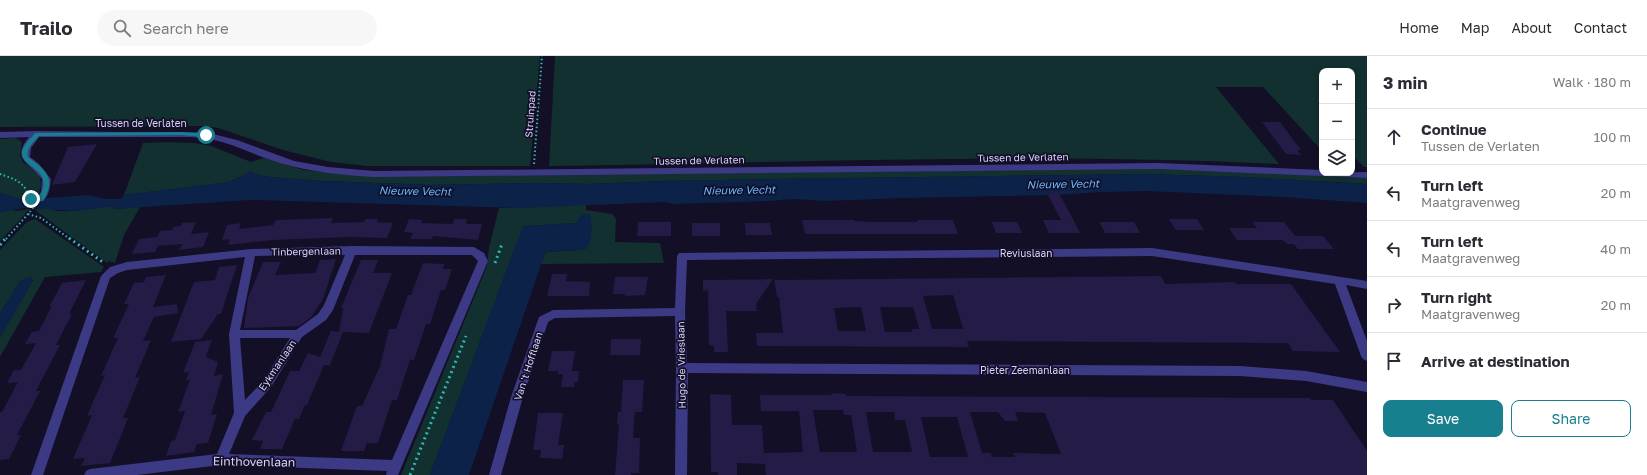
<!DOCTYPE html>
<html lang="en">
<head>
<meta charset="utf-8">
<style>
  body { margin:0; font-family:"Golos Text",sans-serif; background:#f7f7f7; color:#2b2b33 }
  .controls { position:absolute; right:12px; top:12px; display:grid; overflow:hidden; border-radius:8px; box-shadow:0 2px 6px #0003 }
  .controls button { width:36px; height:36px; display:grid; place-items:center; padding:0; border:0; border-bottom:1px solid #e1e1e2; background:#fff; color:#2b2b33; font:20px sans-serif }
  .stop { position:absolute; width:12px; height:12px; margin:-9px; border:3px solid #187f8f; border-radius:50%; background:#fff }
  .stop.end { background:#187f8f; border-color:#fff; box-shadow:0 1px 4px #0008 }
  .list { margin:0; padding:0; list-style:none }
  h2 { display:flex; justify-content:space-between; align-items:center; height:52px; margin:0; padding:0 16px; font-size:17px }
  h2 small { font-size:13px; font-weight:400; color:#7c7c81 }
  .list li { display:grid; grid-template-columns:26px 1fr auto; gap:12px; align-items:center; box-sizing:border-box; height:56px; padding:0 16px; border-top:1px solid #e1e1e2 }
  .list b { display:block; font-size:15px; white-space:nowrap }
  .list p { margin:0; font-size:13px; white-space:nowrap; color:#7c7c81 }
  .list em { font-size:13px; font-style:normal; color:#7c7c81 }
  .actions { display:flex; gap:8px; padding:12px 16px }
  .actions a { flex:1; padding:9px 0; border:1px solid #187f8f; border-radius:8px; text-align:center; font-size:14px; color:#187f8f }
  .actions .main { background:#187f8f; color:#fff }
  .icon { flex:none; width:22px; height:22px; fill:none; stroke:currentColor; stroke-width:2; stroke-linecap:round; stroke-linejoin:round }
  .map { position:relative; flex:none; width:1367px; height:419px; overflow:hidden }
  header { display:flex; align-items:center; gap:24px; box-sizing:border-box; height:56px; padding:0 20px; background:#fff; border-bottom:1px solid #e1e1e2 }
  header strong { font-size:19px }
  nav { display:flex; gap:22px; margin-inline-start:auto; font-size:14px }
  .search { width:280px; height:36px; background:#f7f7f7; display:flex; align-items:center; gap:10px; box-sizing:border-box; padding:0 14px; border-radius:22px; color:#7c7c81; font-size:15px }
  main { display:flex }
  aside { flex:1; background:#fff }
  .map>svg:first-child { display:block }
  .green { fill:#12302f }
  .water { fill:#0c2248 }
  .building { fill:#241b47; fill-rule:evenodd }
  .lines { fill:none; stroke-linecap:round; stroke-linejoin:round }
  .path-far1 { stroke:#2fb8b0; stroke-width:2; stroke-dasharray:1.5 2.5; stroke-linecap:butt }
  .path { stroke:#2fb8b0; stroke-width:3; stroke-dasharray:2 3.5; stroke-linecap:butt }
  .minor { fill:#3d3a85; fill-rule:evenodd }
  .route { fill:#187f8f }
  .labels { text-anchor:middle; stroke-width:3.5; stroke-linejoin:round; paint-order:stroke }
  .street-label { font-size:10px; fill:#d9d4ff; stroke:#130f26 }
  .water-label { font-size:11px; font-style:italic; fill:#62b6ff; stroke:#130f26 }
  .near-street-label { font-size:12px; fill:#d9d4ff; stroke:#130f26 }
</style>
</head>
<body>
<header>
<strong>Trailo</strong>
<div class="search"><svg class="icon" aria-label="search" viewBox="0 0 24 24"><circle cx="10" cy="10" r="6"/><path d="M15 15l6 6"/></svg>Search here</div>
<nav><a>Home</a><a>Map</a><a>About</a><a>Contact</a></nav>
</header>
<main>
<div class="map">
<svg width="1367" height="419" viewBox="0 0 1367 419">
  <rect width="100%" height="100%" fill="#130f26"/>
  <!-- green -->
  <g class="green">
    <polygon points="0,0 540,0 530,110 367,110 331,106 283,94 218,72 204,70 0,71"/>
    <path d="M555,0H1367V111H1364L1352,99V15H1322V95L1263,31H1216L1279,108C1036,96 792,107 549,110Z"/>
    <polygon points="16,82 22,86 20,99 23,106 40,120 41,129 38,143 27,143 28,141 21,144 7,139 0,146 0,83"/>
    <polygon points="167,86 195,87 211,90 251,106 264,102 304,114 365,120 1151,113 1212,114 1367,122 1367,128 1244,121 1144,118 775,123 664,125 587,128 539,127 431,129 324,125 268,121 252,118 252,116 229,126 124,139 143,87"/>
    <polygon points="586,148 586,154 612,158 616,163 615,186 660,187 664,207 541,208 545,197 548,196 579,194 587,192 582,159 576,167 527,170 523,171 430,419 401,419 487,210 489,192 499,152 520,152"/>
    <path d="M115,150L114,153L140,151L124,179L115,207L109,205L107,207L35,154C39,150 53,154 59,155C78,156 97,151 115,150Z"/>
    <polygon points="31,152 0,185 0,156 13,153 12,154 17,155"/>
    <polygon points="35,163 104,211 101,216 45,221 0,301 0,281 33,224 21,224 0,257 0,194 27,166"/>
  </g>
  <!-- water -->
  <g class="water">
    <polygon points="248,116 268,121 324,125 431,129 539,127 587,128 664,125 775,123 1144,118 1244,121 1367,128 1367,147 1283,141 1147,135 1102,136 1057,139 901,142 853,144 824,145 794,143 770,145 675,148 665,146 520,152 250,144 113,153 115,150 75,155 25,152 0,156 0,136 22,144 86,139 108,143 121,143 124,139 229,126 242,121"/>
    <path d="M586,158L590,159C593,168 592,183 587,192L579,194L548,196L545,197L469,419H430L521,175L523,171L527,170L576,167L582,159Z"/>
    <polygon points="31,221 33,224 0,281 0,257 21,224"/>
  </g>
  <!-- building -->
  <g class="building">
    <polygon points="1262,66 1280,66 1301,94 1297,94 1301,99 1286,98"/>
    <polygon points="97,88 75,126 52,129 68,91"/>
    <polygon points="1057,134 1073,163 1080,177 1049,177 1043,164 1061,164 1048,139"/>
    <polygon points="333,162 331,167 364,166 365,163 378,163 377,166 393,167 387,182 349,181 273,184 228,189 230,183 222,184 227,169 241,167 239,173 273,169 276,164"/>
    <polygon points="409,163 422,164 421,167 453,168 454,163 467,163 466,168 482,168 478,184 433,180 432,183 410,183 413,177 404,176"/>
    <polygon points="1169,163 1197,163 1204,174 1176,174"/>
    <polygon points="802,164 854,164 854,165 874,166 918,166 917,164 953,164 958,178 805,178"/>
    <polygon points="196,166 191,178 209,176 203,191 179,194 182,188 158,190 155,196 132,198 139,183 157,181 160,175 172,174 173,171 181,170 182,167"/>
    <polygon points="638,166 671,166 671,180 637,180"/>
    <polygon points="992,166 1017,166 1022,177 996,177"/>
    <polygon points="1099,166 1134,166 1140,177 1105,177"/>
    <polygon points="1252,166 1284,166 1295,180 1323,180 1334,193 1298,193 1294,188 1287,188 1283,184 1237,184 1229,172 1257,172"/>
    <rect x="692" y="167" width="28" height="13"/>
    <polygon points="745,167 770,167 772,179 746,179"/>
    <polygon points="336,203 323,243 311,261 299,270 244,272 248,242 263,206 281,206 275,219 315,217 320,204"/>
    <polygon points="361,204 378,204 373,217 392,217 369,277 343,276 330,309 324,309 307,349 305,349 299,363 295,363 282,393 260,393 263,385 252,384 266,356 271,356 290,315 299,315 308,297 320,301 331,275 339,276 343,252 341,252"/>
    <polygon points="423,207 444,208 443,213 452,213 445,234 441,234 430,268 426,268 414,304 410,304 397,344 392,344 378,387 367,387 364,395 341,395 357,350 362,350 380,310 389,273 396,273 408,239 411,239"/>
    <polygon points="237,209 221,258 218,258 201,283 171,286 194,226 215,224 219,211"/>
    <polygon points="552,218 567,218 566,225 590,226 589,240 547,240"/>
    <polygon points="166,219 153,251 177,248 178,257 154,261 143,285 151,284 135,322 140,321 123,362 128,362 110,407 81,410 85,402 73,403 92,359 87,360 105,319 101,320 118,282 113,282 129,248 124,248 134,227 144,226 146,221"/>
    <path d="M1161,220L1165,228L1235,226L1236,228H1291L1340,296L1293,295L1288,287H1273L967,285L969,291L757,290L756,277H783L779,241H777L774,224ZM953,239L963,273H932L923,240ZM861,251L866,275H838L834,252ZM880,251H913L919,273H912V276H885Z"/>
    <polygon points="615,221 648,221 645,239 625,240 625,238 613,238"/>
    <polygon points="773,223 756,248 757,255 726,255 728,296 714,296 714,290 709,289 708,234 703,235 703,224"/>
    <polygon points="86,224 69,258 72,258 56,289 60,289 36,335 40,335 17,379 21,379 9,403 0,404 0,356 2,356 18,326 7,327 14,314 21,314 36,287 25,288 32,276 39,275 52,250 49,251 62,227"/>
    <polygon points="611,283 641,283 640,299 610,299"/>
    <polygon points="212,284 206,301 218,306 214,320 223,318 211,359 217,358 208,387 197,388 194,396 166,400 171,385 175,384 185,355 178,356 190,324 186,325 189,316 183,317 195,286"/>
    <polygon points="552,295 575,295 572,315 579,315 578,326 574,326 574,331 561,331 563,318 558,318 558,315 548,315"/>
    <polygon points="623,324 644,324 642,356 635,356 633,382 640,382 639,417 631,417 631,419 615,419 619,368 617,368 618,356 621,356"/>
    <path d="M831,337L846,338V340L1310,342L1311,344H1333L1367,395V419H766L765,408L737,407V419H718V416H711L710,338L731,339L732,369H762L764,397L803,396L799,355H761L760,339H832ZM813,354H843L844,359H851L857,396H820ZM866,356H894L895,364H905L912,396H873ZM970,356H998L1005,365H1018L1015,356L1045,357L1061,398L1013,397L1015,401H992L991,397H982ZM921,361H957L968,401H930Z"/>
    <polygon points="538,357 563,357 558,389 564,389 562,403 540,402 541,394 533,394"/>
  </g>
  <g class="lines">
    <!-- path-far1 -->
    <g class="path-far1">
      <polyline points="534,108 542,0"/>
      <path d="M0,118C12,122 29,127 27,143H30"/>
      <polyline points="28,158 41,162 70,183"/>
      <polyline points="6,183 35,150"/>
    </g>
    <!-- path -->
    <g class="path">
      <polyline points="69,182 104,207"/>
      <polyline points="0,189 6,182"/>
      <polyline points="495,207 502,188"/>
      <polyline points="410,419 466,280"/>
    </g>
    <!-- minor -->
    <g class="minor">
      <path d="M37,75L209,77L237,84L294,105L328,111L374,115L1159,107L1322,114V117L1367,116V122L1159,113L374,121C342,119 310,116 280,107C244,96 225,81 186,81H39L31,92L30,101L39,108L51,123C50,131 49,143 40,146L35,143L41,136L42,123C29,107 11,103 29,81L0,82V76Z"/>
      <path d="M352,190L474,191L484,197L488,205L398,419H386L387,415L221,409L137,419H84L86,415L90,413L217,398L234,357L229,278L245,201L127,214L118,217L110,222L43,419H31L101,220L110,211L127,206L251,193ZM297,199H345L324,249L318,258L296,274H240L255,200ZM355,199H472L478,205L392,404L229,398L245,360L271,331L302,281L326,264L333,254ZM240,282H290L263,325L245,344Z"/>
      <polygon points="1152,192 1367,225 1367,233 1346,229 1367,285 1367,305 1363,303 1361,300 1335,228 1152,200 687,204 685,256 687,307 1240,310 1306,315 1367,326 1367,336 1306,325 1240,320 688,317 687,419 675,419 676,312 675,260 555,262 548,266 523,341 501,419 489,419 511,341 539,261 553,254 675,252 677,200 679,197"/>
    </g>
  </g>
  <!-- route -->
  <path class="route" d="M181,76L206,77L209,79L206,81L181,79L39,80C33,87 26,92 28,101C46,114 57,123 43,145H31L28,143L31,141H39C57,113 18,111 22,95C24,88 31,82 35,77Z"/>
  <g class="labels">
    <!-- street labels -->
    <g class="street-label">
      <text transform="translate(530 58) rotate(-86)" y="4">Struinpad</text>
      <text x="141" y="71">Tussen de Verlaten</text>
      <text transform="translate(1023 101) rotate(-1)" y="4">Tussen de Verlaten</text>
      <text transform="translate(699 104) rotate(-1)" y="4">Tussen de Verlaten</text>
      <text transform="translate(306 195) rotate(-1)" y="4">Tinbergenlaan</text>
      <text x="1026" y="201">Reviuslaan</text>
      <text transform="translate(277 309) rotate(-56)" y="4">Eykmanlaan</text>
      <text transform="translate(681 309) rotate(-91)" y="4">Hugo de Vrieslaan</text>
      <text transform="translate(528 310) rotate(-72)" y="4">Van 't Hofflaan</text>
      <text x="1025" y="318">Pieter Zeemanlaan</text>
    </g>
    <!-- water labels -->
    <g class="water-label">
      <text transform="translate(1063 128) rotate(-1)" y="4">Nieuwe Vecht</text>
      <text transform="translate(739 134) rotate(-1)" y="4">Nieuwe Vecht</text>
      <text transform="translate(415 135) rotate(1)" y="4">Nieuwe Vecht</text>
    </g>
    <!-- near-street labels -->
    <g class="near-street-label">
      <text transform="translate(254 406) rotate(1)" y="4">Einthovenlaan</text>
    </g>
  </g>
</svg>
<div class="controls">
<button>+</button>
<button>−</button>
<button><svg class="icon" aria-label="layers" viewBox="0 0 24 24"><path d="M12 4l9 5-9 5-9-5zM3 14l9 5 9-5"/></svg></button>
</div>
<div class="stop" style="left:206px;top:79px"></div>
<div class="stop end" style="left:31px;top:143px"></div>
</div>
<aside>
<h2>3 min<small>Walk · 180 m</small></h2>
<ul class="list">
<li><svg class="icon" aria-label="ahead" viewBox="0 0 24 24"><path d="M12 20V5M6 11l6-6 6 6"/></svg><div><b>Continue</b><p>Tussen de Verlaten</p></div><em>100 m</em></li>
<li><svg class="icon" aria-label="left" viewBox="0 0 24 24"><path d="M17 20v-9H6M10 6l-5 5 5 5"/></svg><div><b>Turn left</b><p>Maatgravenweg</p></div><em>20 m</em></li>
<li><svg class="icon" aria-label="left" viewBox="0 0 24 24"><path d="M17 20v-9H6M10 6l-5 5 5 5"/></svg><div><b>Turn left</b><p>Maatgravenweg</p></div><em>40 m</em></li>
<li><svg class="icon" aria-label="right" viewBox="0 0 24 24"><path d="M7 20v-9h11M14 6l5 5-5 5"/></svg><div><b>Turn right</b><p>Maatgravenweg</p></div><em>20 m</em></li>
<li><svg class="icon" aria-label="arrive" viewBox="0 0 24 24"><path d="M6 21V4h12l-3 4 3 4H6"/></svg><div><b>Arrive at destination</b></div></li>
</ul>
<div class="actions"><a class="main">Save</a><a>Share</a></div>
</aside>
</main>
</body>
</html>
